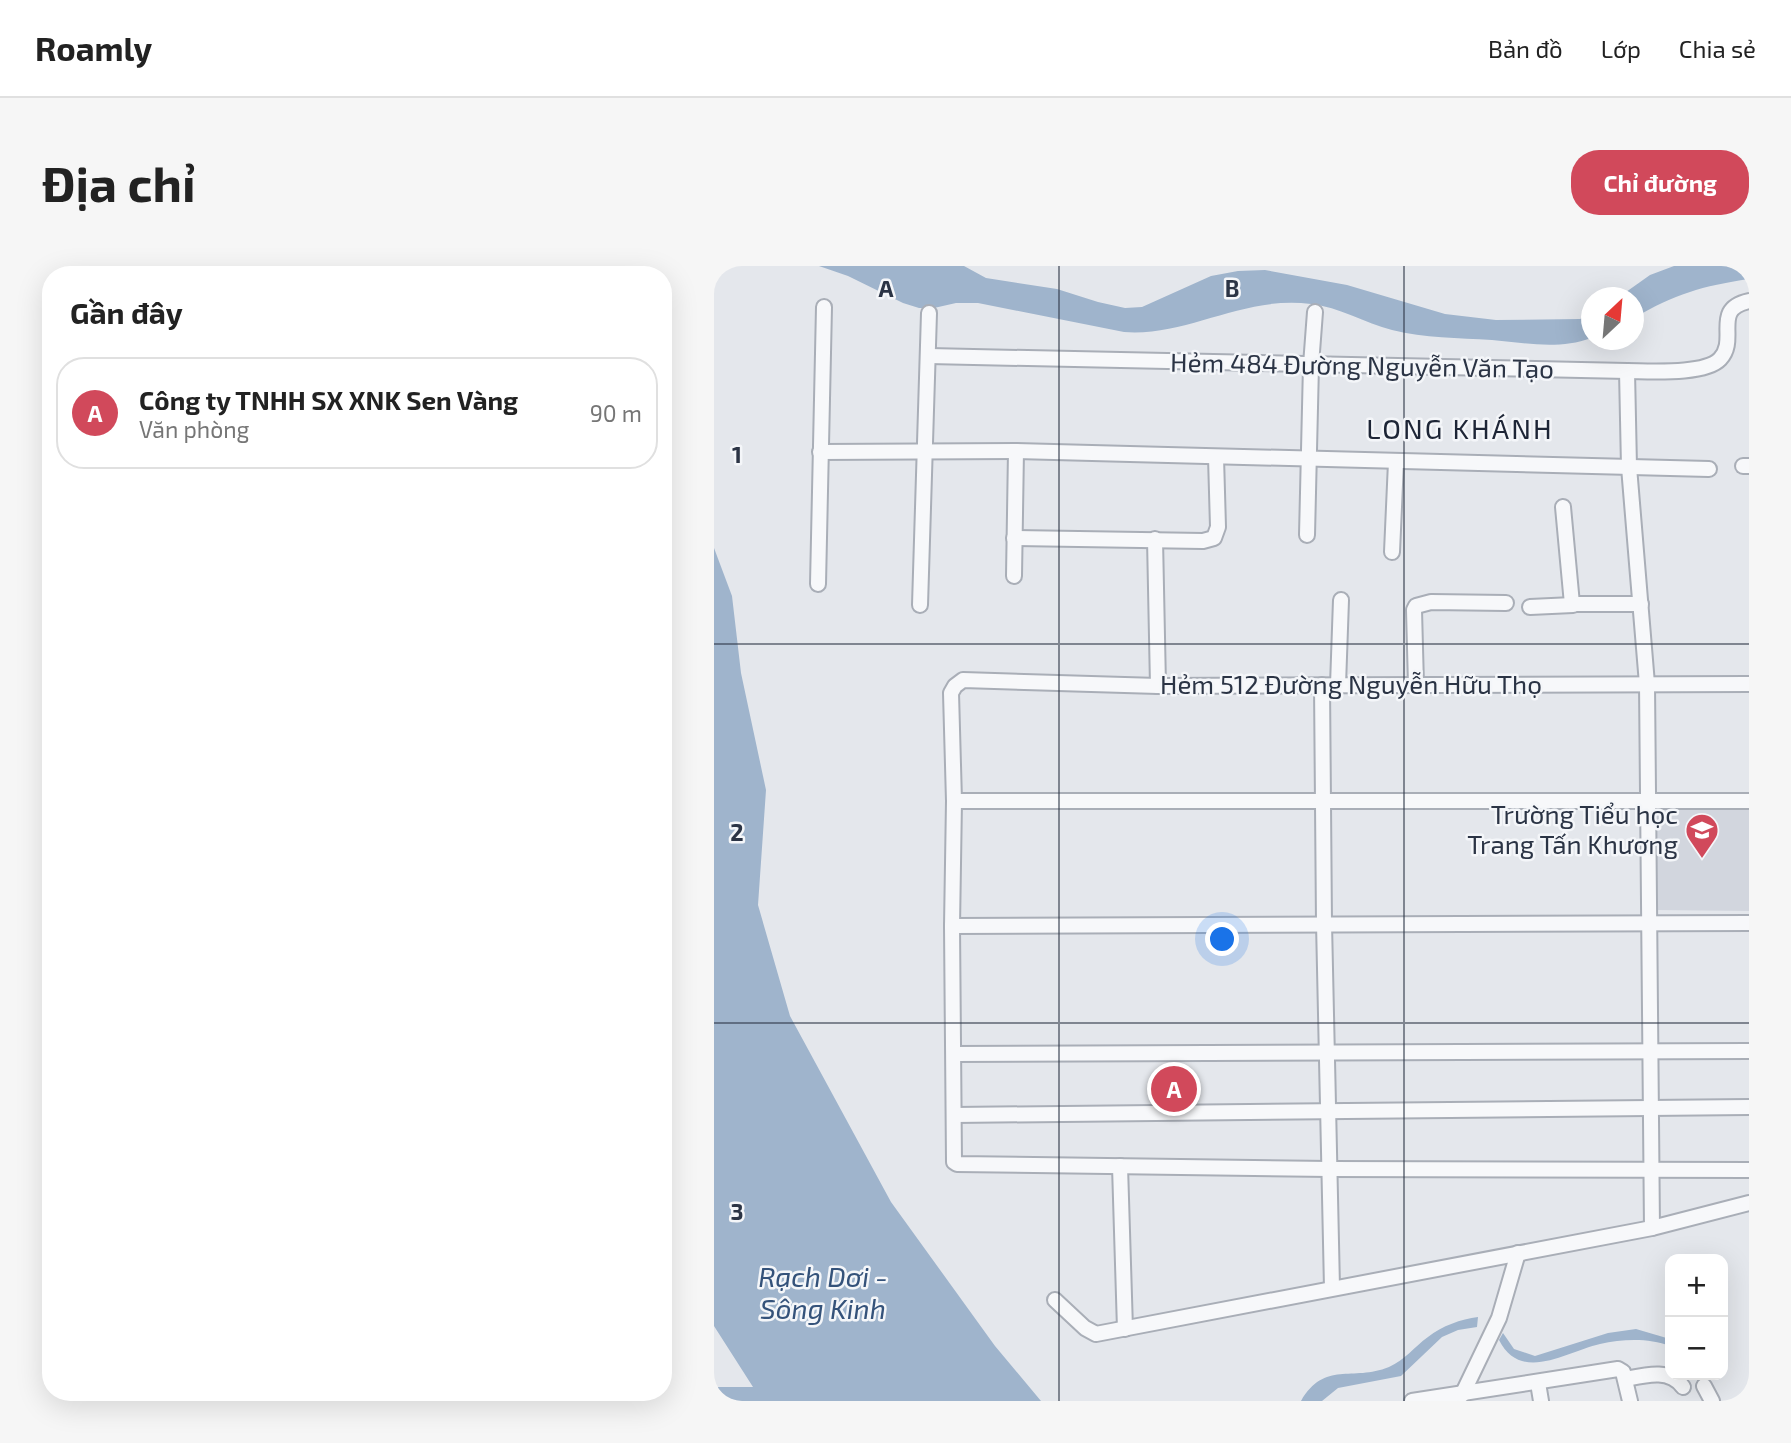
<!DOCTYPE html>
<html lang="vi">
<head>
<meta charset="utf-8">
<style>
  body { margin:0; font-family:"Exo 2",sans-serif; background:#f6f6f6; color:#222 }
  .controls { position:absolute; right:21px; bottom:21px; display:grid; overflow:hidden; border-radius:14px; box-shadow:0 7px 28px #0002 }
  .controls button { width:63px; height:63px; display:grid; place-items:center; padding:0; border:0; border-bottom:2px solid #e0e0e0; background:#fff; color:#222; font:35px sans-serif }
  .compass { position:absolute; left:867px; top:21px; width:63px; height:63px; border-radius:50%; background:#fff; box-shadow:0 7px 28px #0002; rotate:26deg }
  .you { position:absolute; left:509px; top:674px; width:24px; height:24px; margin:-18px; border:5px solid #fff; border-radius:50%; background:#1a73e8; box-shadow:0 0 0 10px #1a73e833 }
  .badge { display:grid; place-items:center; width:46px; height:46px; border-radius:50%; background:#d1495b; color:#fff; font-size:23px; font-weight:700 }
  .pin { position:absolute; translate:-50% -50%; border:4px solid #fff; box-shadow:0 2px 7px #0006 }
  .list { margin:0; padding:0; list-style:none }
  h2 { display:flex; justify-content:space-between; align-items:center; height:91px; margin:0; padding:0 28px; font-size:30px }
  h2 small { font-size:23px; font-weight:400; color:#767676 }
  .list li { display:grid; grid-template-columns:46px 1fr auto; gap:21px; align-items:center; box-sizing:border-box; height:112px; margin:0 14px 14px; padding:0 14px; border:2px solid #e0e0e0; border-radius:28px }
  .list b { display:block; font-size:26px; white-space:nowrap }
  .list p { margin:0; font-size:23px; white-space:nowrap; color:#767676 }
  .list em { font-size:23px; font-style:normal; color:#767676 }
  .map { position:relative; flex:none; width:1035px; height:1135px; overflow:hidden; border-radius:28px }
  header { display:flex; align-items:center; gap:42px; box-sizing:border-box; height:98px; padding:0 35px; background:#fff; border-bottom:2px solid #e0e0e0 }
  header strong { font-size:33px }
  nav { display:flex; gap:38px; margin-inline-start:auto; font-size:24px }
  .intro { display:flex; align-items:center; justify-content:space-between; box-sizing:border-box; height:168px; padding:0 42px }
  h1 { margin:0; font-size:49px }
  .button { padding:18px 32px; border-radius:28px; background:#d1495b; color:#fff; font-size:24px; font-weight:700 }
  main { display:flex; gap:42px; padding:0 42px }
  aside { flex:1; background:#fff; border-radius:28px; box-shadow:0 7px 28px #0002 }
  .map>svg:first-child { display:block }
  .built { fill:#d2d6de }
  .water { fill:#9fb4cc }
  .lines { fill:none; stroke-linecap:round; stroke-linejoin:round }
  .minor-casing { stroke:#a9aeb7; stroke-width:18 }
  .minor { stroke:#f7f8fa; stroke-width:14 }
  .grid { fill:none; stroke:#2b3445; stroke-width:2; stroke-opacity:0.55 }
  .labels { text-anchor:middle; stroke-width:5; stroke-linejoin:round; paint-order:stroke }
  .street-label { font-size:26px; fill:#2b3445; stroke:#f4f6f9 }
  .poi-label { font-size:26px; fill:#2b3445; stroke:#f4f6f9; text-anchor:end }
  .neighbourhood-label { font-size:28px; letter-spacing:2px; fill:#1d2536; stroke:#f4f6f9 }
  .water-label { font-size:28px; font-style:italic; fill:#34527a; stroke:#f4f6f9 }
  .grid-label { font-size:23px; text-anchor:middle; font-weight:bold; fill:#2b3445; stroke:#f4f6f9; stroke-width:5; stroke-linejoin:round; paint-order:stroke }
</style>
</head>
<body>
<header>
<strong>Roamly</strong>
<nav><a>Bản đồ</a><a>Lớp</a><a>Chia sẻ</a></nav>
</header>
<div class="intro"><h1>Địa chỉ</h1><a class="button">Chỉ đường</a></div>
<main>
<aside>
<h2>Gần đây<small></small></h2>
<ul class="list">
<li><span class="badge">A</span><div><b>Công ty TNHH SX XNK Sen Vàng</b><p>Văn phòng</p></div><em>90 m</em></li>
</ul>
</aside>
<div class="map">
<svg width="1035" height="1135" viewBox="0 0 1035 1135">
  <rect width="100%" height="100%" fill="#e4e7ec"/>
  <!-- built -->
  <polygon class="built" points="942,542 1035,543 1035,645 942,644"/>
  <!-- water -->
  <g class="water">
    <path d="M105,0H250L272,12L343,23L384,36L411,42L428,41L497,10L524,5L551,4L633,19L731,48L782,54L866,53L877,49V72C845,84 811,77 778,74C744,72 711,72 678,64C651,57 625,41 597,38C529,29 473,71 410,66L264,37H242L220,42H205L189,37L134,10Z"/>
    <path d="M960,0H1035V13C988,20 961,28 920,52V32L905,31L936,9Z"/>
    <polygon points="0,282 18,330 27,407 52,524 44,639 76,750 177,936 281,1080 327,1135 0,1135 0,1121 39,1121 0,1060"/>
    <path d="M764,1051L763,1061L744,1064L728,1071L687,1110L624,1122L608,1135H587C611,1094 638,1116 675,1101C691,1094 700,1081 714,1071C728,1060 747,1053 764,1051Z"/>
    <path d="M922,1063L956,1073V1080C935,1072 909,1073 886,1078C854,1085 807,1118 785,1074L789,1067L800,1083L821,1090L894,1067Z"/>
  </g>
  <g class="lines">
    <defs>
      <g id="minor">
        <path d="M215,90L913,105C935,105 991,109 1006,93C1025,73 997,43 1035,35"/>
        <polyline points="913,105 915,201 933,418 938,962"/>
        <polyline points="106,186 302,185 995,203"/>
        <polyline points="1029,200 1035,200"/>
        <polyline points="849,241 858,338 927,338"/>
        <polyline points="593,269 597,99 601,46"/>
        <polyline points="300,272 489,275 500,272 504,261 502,191"/>
        <polyline points="441,273 444,420"/>
        <polyline points="678,286 682,196"/>
        <polyline points="300,310 302,185"/>
        <polyline points="104,318 110,41"/>
        <polyline points="206,339 215,47"/>
        <polyline points="816,341 859,339"/>
        <polyline points="1035,418 444,420 249,414 241,420 237,427 240,535 238,660 1035,657"/>
        <polyline points="608,419 610,657 618,1022"/>
        <polyline points="624,419 627,334"/>
        <polyline points="702,419 700,344 702,340 717,336 792,337"/>
        <polyline points="240,535 1035,535"/>
        <polyline points="238,660 240,896 243,898 615,903 1035,904"/>
        <polyline points="240,788 1035,785"/>
        <polyline points="241,849 1035,841"/>
        <polyline points="406,900 411,1063"/>
        <polyline points="341,1034 371,1062 382,1068 938,962 1035,937"/>
        <path d="M912,1113C931,1109 956,1102 969,1121"/>
        <polyline points="824,1117 827,1135"/>
        <polyline points="990,1120 998,1135"/>
        <polyline points="748,1129 785,1052 804,987"/>
        <polyline points="698,1135 904,1103 909,1106 916,1135"/>
      </g>
    </defs>
    <!-- minor casing -->
    <use href="#minor" class="minor-casing"/>
    <!-- minor -->
    <use href="#minor" class="minor"/>
  </g>
  <!-- grid -->
  <path class="grid" d="M345,0V1135M690,0V1135M0,378H1035M0,757H1035"/>
  <!-- icons -->
  <defs>
    <symbol id="school-pin" viewBox="-11 -11 22 30"><path d="M0 17L-7.5 6A9.5 9.5 0 1 1 7.5 6Z" fill="#d1495b" stroke="#f4f6f9"/><path d="M0-5L7-2L0 1L-7-2ZM-4 1L0 2.5L4 1V4Q0 6-4 4Z" fill="#fff"/></symbol>
  </defs>
  <g fill-rule="evenodd">
    <use href="#school-pin" x="969" y="545" width="38" height="52"/>
  </g>
  <g class="labels">
    <!-- street labels -->
    <g class="street-label">
      <text transform="translate(648 100) rotate(1)" y="9">Hẻm 484 Đường Nguyễn Văn Tạo</text>
      <text x="637" y="428">Hẻm 512 Đường Nguyễn Hữu Thọ</text>
    </g>
    <!-- poi labels -->
    <g class="poi-label">
      <text x="964" y="558">Trường Tiểu học<tspan x="964" dy="30">Trang Tấn Khương</tspan></text>
    </g>
    <!-- neighbourhood labels -->
    <g class="neighbourhood-label">
      <text x="746" y="173">LONG KHÁNH</text>
    </g>
    <!-- water labels -->
    <g class="water-label">
      <text x="109" y="1021">Rạch Dơi -<tspan x="109" dy="32">Sông Kinh</tspan></text>
    </g>
  </g>
  <g class="grid-label">
    <text x="172" y="31">A</text>
    <text x="518" y="31">B</text>
    <text x="23" y="197">1</text>
    <text x="23" y="575">2</text>
    <text x="23" y="954">3</text>
  </g>
</svg>
<div class="controls">
<button>+</button>
<button>−</button>
</div>
<svg class="compass" viewBox="-18 -18 36 36"><path d="M0-13l5 13h-10z" fill="#e53935"/><path d="M0 13l5-13h-10z" fill="#767676"/></svg>
<div class="you"></div>
<div class="pin badge" style="left:460px;top:823px">A</div>
</div>
</main>
</body>
</html>
